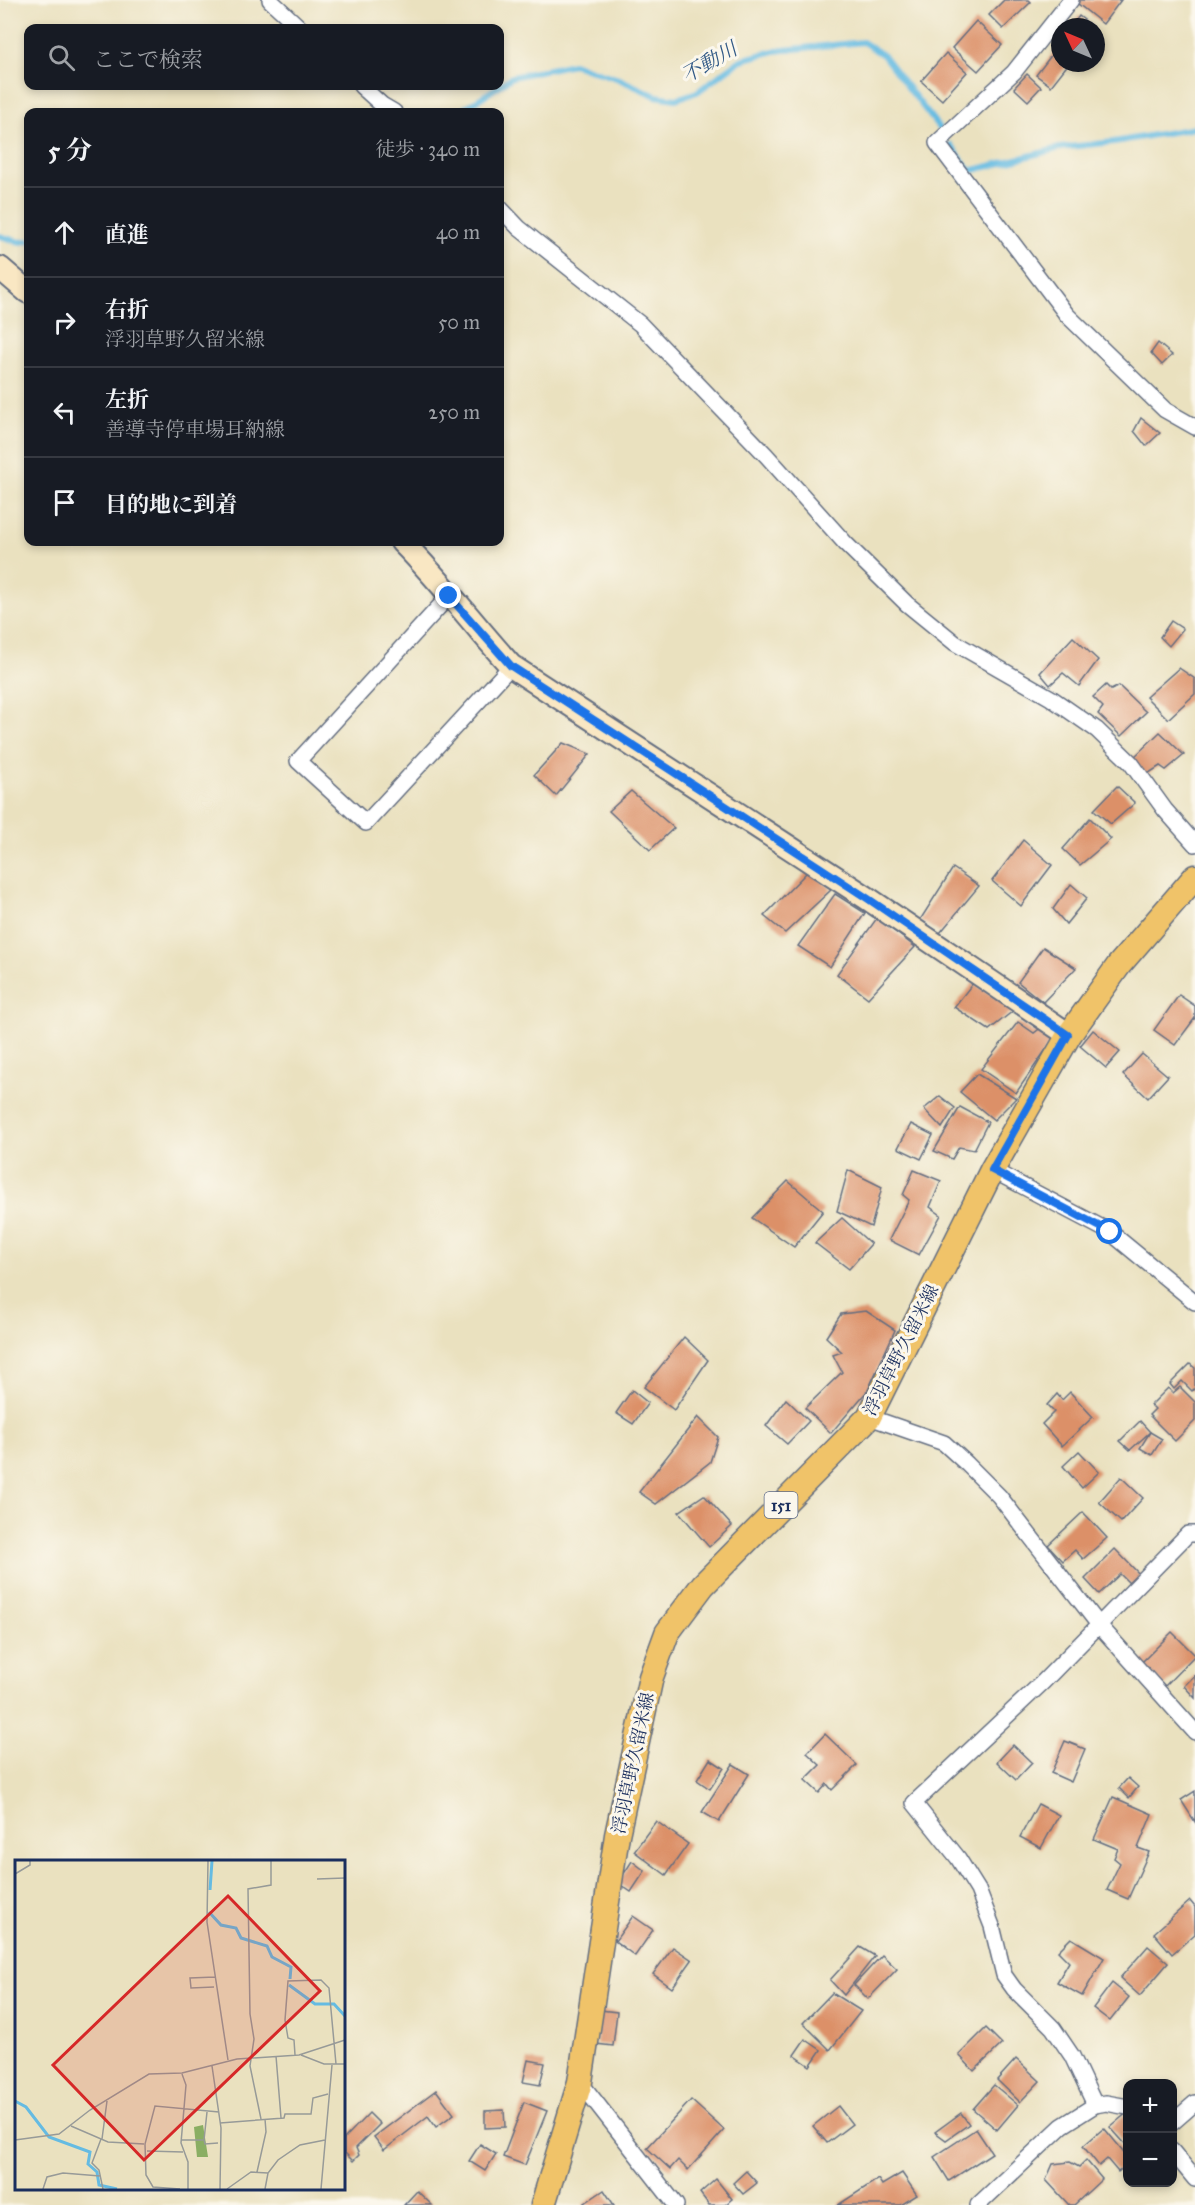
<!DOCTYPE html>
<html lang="ja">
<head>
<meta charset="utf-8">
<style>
  body { margin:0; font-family:"IM FELL Great Primer","Noto Serif JP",serif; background:#20242c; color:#f1f3f6 }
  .controls { position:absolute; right:18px; bottom:18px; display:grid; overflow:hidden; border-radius:12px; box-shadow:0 3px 9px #0003 }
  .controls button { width:54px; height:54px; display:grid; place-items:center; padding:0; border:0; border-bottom:2px solid #363941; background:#171b24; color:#f1f3f6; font:30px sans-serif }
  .compass { position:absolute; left:1051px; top:18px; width:54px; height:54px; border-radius:50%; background:#171b24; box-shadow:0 3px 9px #0003; rotate:314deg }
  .stop { position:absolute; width:18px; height:18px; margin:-14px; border:4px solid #1a73e8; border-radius:50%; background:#fff }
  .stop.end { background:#1a73e8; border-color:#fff; box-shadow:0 2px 6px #0008 }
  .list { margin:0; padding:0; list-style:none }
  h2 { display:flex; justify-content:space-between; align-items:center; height:78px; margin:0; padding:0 24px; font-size:26px }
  h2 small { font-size:20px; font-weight:400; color:#9ea1a6 }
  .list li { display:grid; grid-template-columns:39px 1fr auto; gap:18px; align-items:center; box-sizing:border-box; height:90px; padding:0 24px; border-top:2px solid #363941 }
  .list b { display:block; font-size:22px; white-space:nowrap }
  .list p { margin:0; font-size:20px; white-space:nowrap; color:#9ea1a6 }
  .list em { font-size:20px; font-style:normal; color:#9ea1a6 }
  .icon { flex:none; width:33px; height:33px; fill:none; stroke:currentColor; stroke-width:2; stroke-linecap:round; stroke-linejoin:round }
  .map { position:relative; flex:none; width:1195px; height:2205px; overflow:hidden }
  .search { position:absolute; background:#171b24; box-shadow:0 3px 9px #0003; left:24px; top:24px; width:480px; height:66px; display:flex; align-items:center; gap:15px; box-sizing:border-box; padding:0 21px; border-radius:12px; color:#9ea1a6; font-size:22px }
  .panel { position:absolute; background:#171b24; box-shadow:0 3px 9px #0003; left:24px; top:108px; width:480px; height:438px; border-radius:12px }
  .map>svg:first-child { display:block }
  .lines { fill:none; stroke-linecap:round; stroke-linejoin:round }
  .stream { stroke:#65bbe2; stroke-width:6 }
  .building { fill:#dc9068 }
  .minor-casing { stroke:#636d80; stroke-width:18 }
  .secondary-casing { stroke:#636d80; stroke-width:26 }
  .primary-casing { stroke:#636d80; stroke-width:27 }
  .minor { stroke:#fff; stroke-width:15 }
  .secondary { stroke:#f9e7c3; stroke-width:22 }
  .primary { stroke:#f0c369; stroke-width:24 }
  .route { stroke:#1a73e8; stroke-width:8 }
  .labels { text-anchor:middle; stroke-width:6; stroke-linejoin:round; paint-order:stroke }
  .shield { fill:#fbf7ec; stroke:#5e6b89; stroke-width:1.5 }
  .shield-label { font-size:16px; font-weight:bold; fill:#1b2f5e }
  .street-label { font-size:18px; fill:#1b2f5e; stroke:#fbf7ec }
  .water-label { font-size:20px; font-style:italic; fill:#315986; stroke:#fbf7ec }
  .inset-river { fill:none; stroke:#65bbe2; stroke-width:3 }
  .inset-road { fill:none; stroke:#979a98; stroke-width:1.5 }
  .view { fill:#d62828; fill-opacity:0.15; stroke:#d62828; stroke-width:3 }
  .inset-edge { fill:none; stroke:#1b2f5e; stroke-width:3 }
</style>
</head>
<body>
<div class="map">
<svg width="1195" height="2205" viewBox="0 0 1195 2205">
  <rect width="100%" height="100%" fill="#fbf7ec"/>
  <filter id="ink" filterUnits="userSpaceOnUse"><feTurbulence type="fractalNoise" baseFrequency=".0167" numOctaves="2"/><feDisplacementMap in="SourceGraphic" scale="12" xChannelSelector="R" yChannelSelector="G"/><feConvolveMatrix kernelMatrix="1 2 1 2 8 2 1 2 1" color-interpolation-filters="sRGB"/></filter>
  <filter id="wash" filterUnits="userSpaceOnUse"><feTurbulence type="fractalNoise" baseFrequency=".008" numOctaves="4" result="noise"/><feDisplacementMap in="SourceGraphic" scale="24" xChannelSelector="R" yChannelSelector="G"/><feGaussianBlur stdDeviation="1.35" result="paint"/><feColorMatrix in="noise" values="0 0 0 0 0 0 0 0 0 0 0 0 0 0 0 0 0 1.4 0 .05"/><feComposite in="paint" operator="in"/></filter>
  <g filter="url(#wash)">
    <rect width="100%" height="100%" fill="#eae1bf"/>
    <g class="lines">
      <!-- stream -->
      <g class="stream">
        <polyline points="500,85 512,77 573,64 619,79 656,96 676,99 697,92 741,60 774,51 863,42 883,55 940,129"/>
        <polyline points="459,112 499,86"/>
        <polyline points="951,145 970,171 1060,148 1114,142 1195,128"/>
        <polyline points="0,236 20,242 28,241"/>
      </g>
    </g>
    <g id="blocks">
      <!-- building -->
      <g class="building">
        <polygon points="1004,0 1029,0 1031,2 1003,29 989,15"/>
        <polygon points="1079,0 1121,0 1103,24 1077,3"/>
        <polygon points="1079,16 1093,27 1071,27"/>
        <polygon points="976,21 1002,45 978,71 952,48"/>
        <polygon points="1060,44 1060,63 1069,63 1051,86 1036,75"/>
        <polygon points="946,53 967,72 942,100 921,81"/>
        <polygon points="1027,74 1041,87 1028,101 1014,88"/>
        <polygon points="1158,343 1172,355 1162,365 1151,353"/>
        <polygon points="1141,418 1160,433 1146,446 1134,431"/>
        <polygon points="1171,621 1183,629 1169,646 1160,637"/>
        <polygon points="1073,637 1098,660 1079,686 1063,673 1050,685 1040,673"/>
        <polygon points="1179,668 1195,679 1195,694 1168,719 1146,697"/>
        <polygon points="1106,685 1111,690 1119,686 1146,712 1121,736 1098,714 1103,707 1093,697"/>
        <polygon points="1160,732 1184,755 1166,770 1160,766 1146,775 1132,759"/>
        <polygon points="563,743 590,754 556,796 534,775"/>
        <polygon points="1117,786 1135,803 1111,824 1094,810"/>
        <polygon points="631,791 674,828 650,850 609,811"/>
        <polygon points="1090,818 1111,839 1080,865 1063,849"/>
        <polygon points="1023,840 1052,865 1021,906 992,881"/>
        <polygon points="953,868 979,886 940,933 920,920"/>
        <polygon points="809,870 832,889 785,933 764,916"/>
        <polygon points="1071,884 1087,898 1066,924 1053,909"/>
        <polygon points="835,894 865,913 830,967 798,946"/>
        <polygon points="877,918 915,947 868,998 837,974"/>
        <polygon points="1043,947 1076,968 1043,1002 1018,982"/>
        <polygon points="973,983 1004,1002 1013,1011 989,1030 954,1007"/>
        <polygon points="1179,995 1195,1006 1195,1018 1175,1045 1154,1030"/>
        <polygon points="1018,1022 1034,1033 1042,1027 1054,1038 1016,1093 981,1069"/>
        <polygon points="1093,1030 1120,1052 1106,1068 1080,1046"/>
        <polygon points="1142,1054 1168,1076 1148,1098 1123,1075"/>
        <polygon points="977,1074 1016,1098 994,1120 960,1092"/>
        <polygon points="940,1096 955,1108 942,1128 924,1109"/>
        <polygon points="960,1107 988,1122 974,1150 959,1147 952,1159 934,1151"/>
        <polygon points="911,1124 933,1135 921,1159 898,1148"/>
        <polygon points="848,1170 882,1187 871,1227 837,1211"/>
        <polygon points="914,1170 941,1181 930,1207 941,1215 919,1255 889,1240 909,1200 903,1195"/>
        <polygon points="788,1181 823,1211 794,1247 752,1218"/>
        <polygon points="842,1218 871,1244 849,1269 815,1243"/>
        <polygon points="866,1311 895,1330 868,1390 831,1433 805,1408 842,1372 833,1355 842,1352 826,1337 841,1314"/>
        <polygon points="684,1337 708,1360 674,1410 644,1387"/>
        <polygon points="1190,1364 1195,1368 1195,1388 1192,1391 1182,1381 1174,1389 1170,1384"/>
        <polygon points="1180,1387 1195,1402 1195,1421 1175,1441 1149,1415 1155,1409 1151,1405 1168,1388 1173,1393"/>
        <polygon points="632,1390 648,1403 633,1424 616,1413"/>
        <polygon points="1070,1392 1093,1417 1062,1446 1042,1424 1054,1412 1047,1405 1057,1394 1062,1400"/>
        <polygon points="786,1399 809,1421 787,1444 766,1426"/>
        <polygon points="698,1417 718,1437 710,1462 656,1504 639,1492"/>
        <polygon points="1140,1421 1150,1432 1130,1450 1120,1441"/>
        <polygon points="1150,1432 1162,1439 1152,1455 1140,1448"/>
        <polygon points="1079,1451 1099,1472 1082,1488 1063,1466"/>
        <polygon points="1121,1477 1143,1498 1121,1522 1099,1502"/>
        <polygon points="704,1495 732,1526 709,1547 679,1512"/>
        <polygon points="1083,1512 1107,1538 1083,1559 1075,1550 1063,1561 1048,1545"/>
        <polygon points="1115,1549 1142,1577 1133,1587 1120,1574 1099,1594 1085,1579"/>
        <polygon points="1172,1632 1195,1655 1165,1686 1141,1663"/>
        <polygon points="1195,1675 1195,1698 1184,1686"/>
        <polygon points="825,1734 857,1765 832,1790 827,1784 819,1793 805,1780 820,1765 807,1753"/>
        <polygon points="1065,1741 1085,1749 1071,1782 1051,1773"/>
        <polygon points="1013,1745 1032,1763 1016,1780 997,1762"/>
        <polygon points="710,1759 724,1768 710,1789 697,1780"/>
        <polygon points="733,1764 749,1774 719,1822 702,1812"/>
        <polygon points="1128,1778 1138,1787 1129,1798 1119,1788"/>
        <polygon points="1195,1791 1195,1822 1181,1800"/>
        <polygon points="1113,1797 1152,1814 1138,1848 1149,1852 1128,1899 1107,1890 1120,1863 1114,1858 1118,1849 1094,1839"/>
        <polygon points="1038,1804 1059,1815 1041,1848 1020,1837"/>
        <polygon points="656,1821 688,1844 666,1875 634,1851"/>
        <polygon points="632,1861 645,1871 631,1892 618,1883"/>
        <polygon points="1190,1901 1195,1907 1195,1934 1172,1954 1154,1933"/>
        <polygon points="633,1916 653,1930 635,1956 615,1941"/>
        <polygon points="1071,1938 1104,1958 1082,1996 1057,1982 1069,1962 1058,1951"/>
        <polygon points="1148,1946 1168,1963 1140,1996 1120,1978"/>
        <polygon points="673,1947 692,1960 672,1988 653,1974"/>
        <polygon points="860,1947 875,1956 844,1995 830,1980"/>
        <polygon points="882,1955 897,1969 868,1999 854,1985"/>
        <polygon points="1112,1983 1129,1997 1110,2021 1093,2008"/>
        <polygon points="832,1993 861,2011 830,2050 803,2023"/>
        <polygon points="600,2010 617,2012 613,2046 596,2044"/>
        <polygon points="986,2028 1002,2044 974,2071 959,2055"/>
        <polygon points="805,2039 821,2050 810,2066 794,2055"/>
        <polygon points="1016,2059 1040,2081 1020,2102 997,2080"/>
        <polygon points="528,2060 545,2063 540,2085 523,2082"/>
        <polygon points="994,2085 1018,2105 997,2130 973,2109"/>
        <polygon points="436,2090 454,2114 436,2127 428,2116 384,2150 374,2137"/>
        <polygon points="691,2100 724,2130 688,2170 678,2160 670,2169 647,2148"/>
        <polygon points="524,2102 547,2111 525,2165 503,2157"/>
        <polygon points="838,2106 852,2124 827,2143 813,2126"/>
        <polygon points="504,2110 505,2127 485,2128 485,2111"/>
        <polygon points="1128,2112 1128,2147 1110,2127"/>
        <polygon points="369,2113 380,2124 356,2148 359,2155 353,2161 344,2152 344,2139"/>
        <polygon points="961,2113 969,2124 946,2140 935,2132"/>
        <polygon points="1104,2128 1128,2157 1128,2164 1118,2172 1107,2159 1099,2166 1083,2146"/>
        <polygon points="976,2129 992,2153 949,2181 934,2157"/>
        <polygon points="480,2144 496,2154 485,2171 469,2161"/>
        <polygon points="1086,2160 1102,2179 1074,2205 1069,2205 1046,2180 1053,2164 1070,2162 1079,2167"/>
        <polygon points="746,2171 757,2183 743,2194 733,2183"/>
        <polygon points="902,2173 917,2195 901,2205 838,2205 878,2179 882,2185"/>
        <polygon points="716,2179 732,2199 725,2205 709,2205 700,2193"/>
        <polygon points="604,2190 614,2205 582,2205"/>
        <polygon points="417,2191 432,2205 404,2205"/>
      </g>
    </g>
  </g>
  <g filter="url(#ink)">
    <use href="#blocks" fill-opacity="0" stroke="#636d80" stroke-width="1.5"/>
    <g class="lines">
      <defs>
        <g id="minor">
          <polyline points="270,0 300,28"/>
          <polyline points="1071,0 1014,72 937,143 1067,315 1165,410 1195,427"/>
          <polyline points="361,86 382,105 394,112"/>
          <polyline points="500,208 519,228 640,324 766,455 846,544 907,604 955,643 1051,698 1097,730 1131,763 1165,810 1195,844"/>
          <polyline points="449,596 298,761 366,823 511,666"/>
          <polyline points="992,1170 1110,1232 1195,1302"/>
          <polyline points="869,1417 944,1443 967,1464 999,1496 1099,1625 1195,1732"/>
          <polyline points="580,2082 676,2205"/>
          <polyline points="1095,2105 1072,2056 1053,2028 1014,1989 1004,1975 992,1926 978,1890 958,1858 914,1803 1043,1682 1188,1534 1195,1534"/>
          <polyline points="1172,2123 1195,2103"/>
          <polyline points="1172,2151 1195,2179"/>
          <polyline points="978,2205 1062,2126 1095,2105 1106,2103 1128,2107"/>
        </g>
        <g id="secondary">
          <polyline points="0,268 28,292"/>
          <path d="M402,542C441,581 474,625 511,666L867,898L1069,1035"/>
        </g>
        <polyline id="primary" points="543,2205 580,2082 617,1835 651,1677 667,1633 703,1585 869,1417 992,1170 1069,1035 1119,965 1195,877"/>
      </defs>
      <!-- minor casing -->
      <use href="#minor" class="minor-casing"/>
      <!-- secondary casing -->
      <use href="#secondary" class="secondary-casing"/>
      <!-- primary casing -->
      <use href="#primary" class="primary-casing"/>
      <!-- minor -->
      <use href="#minor" class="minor"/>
      <!-- secondary -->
      <use href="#secondary" class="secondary"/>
      <!-- primary -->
      <use href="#primary" class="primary"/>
    </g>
  </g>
  <g class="lines" filter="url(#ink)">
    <!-- route -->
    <polyline class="route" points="449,596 511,666 867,898 1068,1035 992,1170 1110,1232"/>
  </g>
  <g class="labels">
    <!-- shield labels -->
    <rect class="shield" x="764.5" y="1492" width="33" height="26" rx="4.5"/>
    <g class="shield-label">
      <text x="781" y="1511">151</text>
    </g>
    <!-- street labels -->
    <g class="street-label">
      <text transform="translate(901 1350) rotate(-63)" y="6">浮羽草野久留米線</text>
      <text transform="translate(633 1763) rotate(-78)" y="6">浮羽草野久留米線</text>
    </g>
    <!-- water labels -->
    <g class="water-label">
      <text transform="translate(709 62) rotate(-30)" y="7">不動川</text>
    </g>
  </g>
  <!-- overview -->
  <g transform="translate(15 1860)">
    <rect width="330" height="330" fill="#eae1bf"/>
    <path d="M188,265L193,297H182L179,267Z" fill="#8aae63"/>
    <path class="inset-river" d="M195,30L197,1M194,52L206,65L221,68L226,78L252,86L257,97L276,107L275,119M274,125L300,144H319L330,156M0,241L11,247L34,277L75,292L73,304L82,312L84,325L102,329"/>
    <path class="inset-road" d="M193,1L192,62L213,200M0,14L15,5V1M302,19L330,18M199,127L176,128L175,118L200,117M280,195L279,180L273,178L270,160L273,121L306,120L314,128L321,204M286,195L309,204H330M261,196L266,258M197,206L206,268L205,329M167,214L171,225L166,283L173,302V329M192,252L189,280L190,284L203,283M246,259L235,206L239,179L235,154L233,29L256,25V1M205,263L269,258L270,254H296L298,238L313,234M56,266L93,282L129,284M86,279L77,303L84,310L88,329M87,279L92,241M0,280L44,274L75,250L134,214L167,213L222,199L284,195L330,180M166,280H188M132,291L168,292M242,312L251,272L250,259M28,329L32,317L48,313L85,316M165,329L138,327L131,315L130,284L140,246L204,252M212,329L236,312L253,313M250,329L253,313L263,300L285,285L310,280M306,329L317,205"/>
    <path class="view" d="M213,36L305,131L129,300L38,205Z"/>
    <rect width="330" height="330" class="inset-edge"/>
  </g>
</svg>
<div class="controls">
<button>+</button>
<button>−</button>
</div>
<svg class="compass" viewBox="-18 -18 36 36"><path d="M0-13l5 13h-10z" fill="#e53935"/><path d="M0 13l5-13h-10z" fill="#9ea1a6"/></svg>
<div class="stop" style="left:1110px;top:1232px"></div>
<div class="stop end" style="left:449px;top:596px"></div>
<div class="search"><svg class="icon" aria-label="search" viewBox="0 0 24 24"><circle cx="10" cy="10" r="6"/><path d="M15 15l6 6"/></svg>ここで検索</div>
<section class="panel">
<h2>5 分<small>徒歩 · 340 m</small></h2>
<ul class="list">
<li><svg class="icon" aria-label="ahead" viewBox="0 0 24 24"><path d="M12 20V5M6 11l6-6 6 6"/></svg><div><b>直進</b></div><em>40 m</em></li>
<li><svg class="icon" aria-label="right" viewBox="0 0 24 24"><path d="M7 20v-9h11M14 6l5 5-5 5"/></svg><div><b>右折</b><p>浮羽草野久留米線</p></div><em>50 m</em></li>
<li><svg class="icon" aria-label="left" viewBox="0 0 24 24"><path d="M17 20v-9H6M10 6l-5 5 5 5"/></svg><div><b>左折</b><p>善導寺停車場耳納線</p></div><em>250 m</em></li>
<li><svg class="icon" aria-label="arrive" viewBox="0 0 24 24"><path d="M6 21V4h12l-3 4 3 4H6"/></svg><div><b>目的地に到着</b></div></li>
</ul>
</section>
</div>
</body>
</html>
